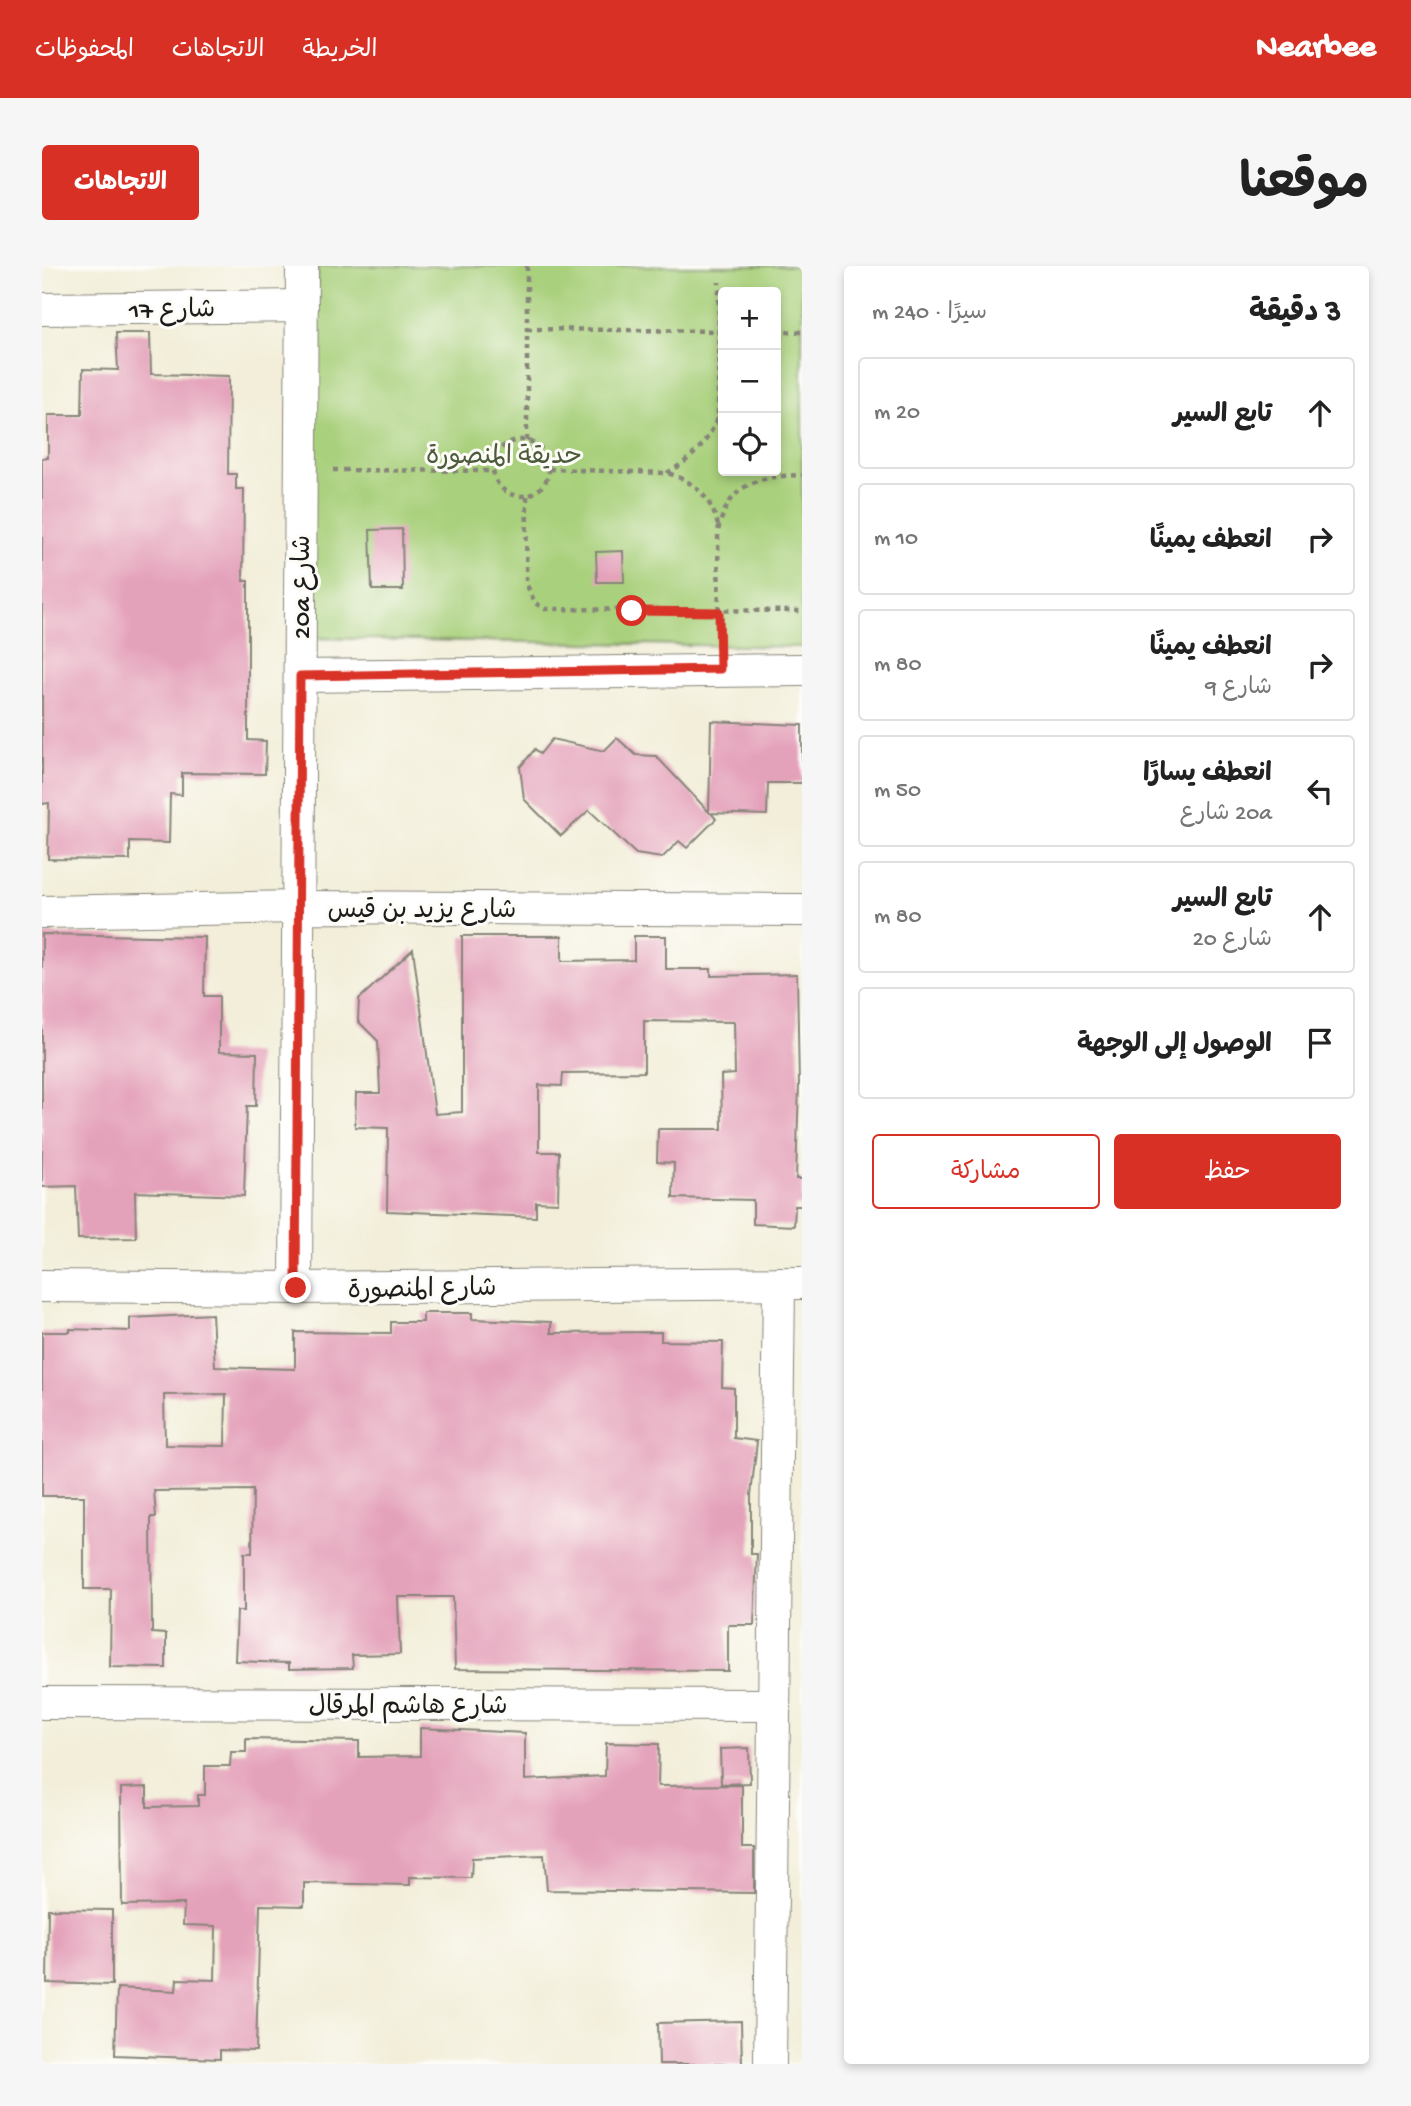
<!DOCTYPE html>
<html lang="ar">
<head>
<meta charset="utf-8">
<style>
  body { margin:0; font-family:"Gochi Hand","Playpen Sans Arabic",sans-serif; background:#f6f6f6; color:#222; direction:rtl }
  .controls { position:absolute; right:21px; top:21px; display:grid; overflow:hidden; border-radius:7px; box-shadow:0 4px 10px #0003 }
  .controls button { width:63px; height:63px; display:grid; place-items:center; padding:0; border:0; border-bottom:2px solid #e0e0e0; background:#fff; color:#222; font:35px sans-serif }
  .stop { position:absolute; width:21px; height:21px; margin:-16px; border:5px solid #d93025; border-radius:50%; background:#fff }
  .stop.end { background:#d93025; border-color:#fff; box-shadow:0 2px 7px #0008 }
  .list { margin:0; padding:0; list-style:none }
  h2 { display:flex; justify-content:space-between; align-items:center; height:91px; margin:0; padding:0 28px; font-size:30px }
  h2 small { font-size:23px; font-weight:400; color:#767676 }
  .list li { display:grid; grid-template-columns:46px 1fr auto; gap:21px; align-items:center; box-sizing:border-box; height:112px; margin:0 14px 14px; padding:0 14px; border:2px solid #e0e0e0; border-radius:7px }
  .list b { display:block; font-size:26px; white-space:nowrap }
  .list p { margin:0; font-size:23px; white-space:nowrap; color:#767676 }
  .list em { font-size:23px; font-style:normal; color:#767676 }
  .actions { display:flex; gap:14px; padding:21px 28px }
  .actions a { flex:1; padding:16px 0; border:2px solid #d93025; border-radius:7px; text-align:center; font-size:24px; color:#d93025 }
  .actions .main { background:#d93025; color:#fff }
  .icon { flex:none; width:38px; height:38px; fill:none; stroke:currentColor; stroke-width:2; stroke-linecap:round; stroke-linejoin:round }
  .map { position:relative; flex:none; width:760px; height:1798px; overflow:hidden; direction:ltr; border-radius:7px }
  header { display:flex; align-items:center; gap:42px; box-sizing:border-box; height:98px; padding:0 35px; background:#d93025; color:#fff }
  header strong { font-size:33px }
  nav { display:flex; gap:38px; margin-inline-start:auto; font-size:24px }
  .intro { display:flex; align-items:center; justify-content:space-between; box-sizing:border-box; height:168px; padding:0 42px }
  h1 { margin:0; font-size:49px }
  .button { padding:18px 32px; border-radius:7px; background:#d93025; color:#fff; font-size:24px; font-weight:700 }
  main { display:flex; gap:42px; padding:0 42px }
  aside { flex:1; background:#fff; border-radius:7px; box-shadow:0 4px 10px #0003 }
  .map>svg:first-child { display:block }
  .green { fill:#a9d07b; stroke:#62764c; stroke-width:2; fill-rule:evenodd }
  .building { fill:#e4a1ba; fill-rule:evenodd }
  .lines { fill:none; stroke-linecap:round; stroke-linejoin:round }
  .street-casing { stroke:#87857a; stroke-width:34 }
  .path { stroke:#87857a; stroke-width:4.5; stroke-dasharray:5 5; stroke-linecap:butt }
  .street { stroke:#fff; stroke-width:32 }
  .route { stroke:#d93025; stroke-width:9 }
  .labels { text-anchor:middle; stroke-width:6; stroke-linejoin:round; paint-order:stroke }
  .street-label { font-size:26px; fill:#1c1c1c; stroke:#fdfcf7 }
  .park-label { font-size:26px; fill:#4d5b3d; stroke:#fdfcf7 }
</style>
</head>
<body>
<header>
<strong>Nearbee</strong>
<nav><a>الخريطة</a><a>الاتجاهات</a><a>المحفوظات</a></nav>
</header>
<div class="intro"><h1>موقعنا</h1><a class="button">الاتجاهات</a></div>
<main>
<aside>
<h2>3 دقيقة<small>سيرًا · 240 m</small></h2>
<ul class="list">
<li><svg class="icon" aria-label="ahead" viewBox="0 0 24 24"><path d="M12 20V5M6 11l6-6 6 6"/></svg><div><b>تابع السير</b></div><em>20 m</em></li>
<li><svg class="icon" aria-label="right" viewBox="0 0 24 24"><path d="M7 20v-9h11M14 6l5 5-5 5"/></svg><div><b>انعطف يمينًا</b></div><em>10 m</em></li>
<li><svg class="icon" aria-label="right" viewBox="0 0 24 24"><path d="M7 20v-9h11M14 6l5 5-5 5"/></svg><div><b>انعطف يمينًا</b><p>شارع 9</p></div><em>80 m</em></li>
<li><svg class="icon" aria-label="left" viewBox="0 0 24 24"><path d="M17 20v-9H6M10 6l-5 5 5 5"/></svg><div><b>انعطف يسارًا</b><p>20a شارع</p></div><em>50 m</em></li>
<li><svg class="icon" aria-label="ahead" viewBox="0 0 24 24"><path d="M12 20V5M6 11l6-6 6 6"/></svg><div><b>تابع السير</b><p>شارع 20</p></div><em>80 m</em></li>
<li><svg class="icon" aria-label="arrive" viewBox="0 0 24 24"><path d="M6 21V4h12l-3 4 3 4H6"/></svg><div><b>الوصول إلى الوجهة</b></div></li>
</ul>
<div class="actions"><a class="main">حفظ</a><a>مشاركة</a></div>
</aside>
<div class="map">
<svg width="760" height="1798" viewBox="0 0 760 1798">
  <rect width="100%" height="100%" fill="#fdfcf7"/>
  <filter id="ink" filterUnits="userSpaceOnUse"><feTurbulence type="fractalNoise" baseFrequency=".0143" numOctaves="2"/><feDisplacementMap in="SourceGraphic" scale="14" xChannelSelector="R" yChannelSelector="G"/><feConvolveMatrix kernelMatrix="1 2 1 2 8 2 1 2 1" color-interpolation-filters="sRGB"/></filter>
  <filter id="wash" filterUnits="userSpaceOnUse"><feTurbulence type="fractalNoise" baseFrequency=".00686" numOctaves="4" result="noise"/><feDisplacementMap in="SourceGraphic" scale="28" xChannelSelector="R" yChannelSelector="G"/><feGaussianBlur stdDeviation="1.57" result="paint"/><feColorMatrix in="noise" values="0 0 0 0 0 0 0 0 0 0 0 0 0 0 0 0 0 1.4 0 .05"/><feComposite in="paint" operator="in"/></filter>
  <g filter="url(#wash)">
    <rect width="100%" height="100%" fill="#f2eed9"/>
    <!-- green -->
    <path class="green" d="M276,0H760V381L263,372ZM681,26H734V205H681Z"/>
    <g id="blocks">
      <!-- building -->
      <g class="building">
        <polygon points="74,67 108,67 109,108 187,110 186,208 194,208 194,223 202,223 201,315 206,315 206,474 224,475 223,508 140,507 140,529 128,528 127,577 88,576 88,594 6,593 7,537 0,538 0,192 6,192 6,149 40,149 41,103 76,104"/>
        <polygon points="360,263 361,324 330,324 328,264"/>
        <polygon points="581,285 582,316 555,316 554,286"/>
        <polygon points="669,455 760,459 760,517 726,517 725,549 669,547 674,553 645,582 637,575 620,592 594,588 547,544 519,570 482,533 478,501 493,483 498,488 510,473 562,485 575,472 594,489 614,490 667,546"/>
        <polygon points="0,668 163,671 162,730 177,730 177,786 215,787 214,840 205,840 202,930 93,926 94,972 36,973 34,920 0,921"/>
        <polygon points="420,670 520,670 520,695 592,694 592,670 624,670 624,703 669,703 669,710 755,708 757,819 754,913 760,913 760,940 753,940 752,960 711,958 711,934 631,932 632,897 615,896 616,863 680,863 679,809 693,808 692,756 602,755 602,806 521,807 520,820 497,819 497,886 517,886 516,937 494,936 494,951 345,945 346,862 313,861 314,827 338,827 336,775 316,755 317,733 371,683 393,848 420,846"/>
        <path d="M381,1047H430V1053L509,1056V1067L619,1066V1075L681,1076L680,1121L692,1122V1172L715,1175L709,1229V1288H715L712,1359H686V1405L413,1403L411,1331H356L358,1388L310,1389L311,1402L247,1403V1397L193,1395L195,1345H202V1287H210L211,1224L112,1225L114,1251H109L110,1367L124,1368V1402L68,1401L69,1323H42V1230H0V1066H28V1063L88,1065V1052L170,1048L173,1101L253,1103V1066L349,1067V1056H381ZM184,1128L183,1180L123,1179L122,1129Z"/>
        <polygon points="378,1462 483,1467 483,1514 563,1510 564,1477 617,1478 616,1520 700,1519 700,1582 712,1582 712,1627 505,1624 502,1589 430,1592 429,1612 368,1611 368,1619 262,1617 262,1640 218,1639 214,1785 178,1784 178,1793 73,1789 75,1722 134,1725 135,1713 173,1714 174,1660 141,1659 142,1638 80,1639 79,1522 105,1521 105,1541 156,1540 156,1529 163,1529 163,1500 188,1500 189,1486 204,1486 204,1473 317,1475 317,1491 378,1490"/>
        <polygon points="707,1482 708,1517 679,1518 678,1483"/>
        <polygon points="6,1643 70,1644 70,1719 5,1717"/>
        <polygon points="699,1755 700,1798 617,1798 616,1757"/>
      </g>
    </g>
  </g>
  <g filter="url(#ink)">
    <use href="#blocks" fill-opacity="0" stroke="#87857a" stroke-width="2"/>
    <g class="lines">
      <defs>
        <g id="street">
          <polyline points="0,43 260,40"/>
          <polyline points="258,410 760,404"/>
          <polyline points="0,646 256,641 760,644"/>
          <polyline points="0,1020 254,1022 760,1017"/>
          <polyline points="254,1022 260,0"/>
          <polyline points="0,1437 732,1439"/>
          <polyline points="728,1798 737,1017"/>
        </g>
      </defs>
      <!-- street casing -->
      <use href="#street" class="street-casing"/>
      <!-- path -->
      <g class="path">
        <polyline points="485,63 681,65"/>
        <polyline points="734,66 760,66"/>
        <polyline points="676,151 681,163"/>
        <circle cx="479" cy="202" r="28"/>
        <polyline points="485,175 485,0"/>
        <path d="M507,203L625,207C652,215 670,232 676,260"/>
        <polyline points="291,204 451,205"/>
        <polyline points="722,205 734,209"/>
        <path d="M625,207C650,193 666,177 676,150L677,16"/>
        <polyline points="485,230 484,317 493,337 503,343 760,345"/>
        <path d="M677,374L676,265C687,217 716,210 760,209"/>
      </g>
      <!-- street -->
      <use href="#street" class="street"/>
    </g>
  </g>
  <g class="lines" filter="url(#ink)">
    <!-- route -->
    <polyline class="route" points="254,1022 258,410 678,403 677,346 590,345"/>
  </g>
  <g class="labels">
    <!-- street labels -->
    <g class="street-label">
      <text transform="translate(130 42) rotate(-1)" y="9">شارع 17</text>
      <text transform="translate(258 321) rotate(-90)" y="9">20a شارع</text>
      <text x="380" y="651">شارع يزيد بن قيس</text>
      <text transform="translate(380 1021) rotate(-1)" y="9">شارع المنصورة</text>
      <text x="366" y="1447">شارع هاشم المرقال</text>
    </g>
    <!-- park labels -->
    <g class="park-label">
      <text x="462" y="197">حديقة المنصورة</text>
    </g>
  </g>
</svg>
<div class="controls">
<button>+</button>
<button>−</button>
<button><svg class="icon" aria-label="locate" viewBox="0 0 24 24"><circle cx="12" cy="12" r="6"/><path d="M12 2v4M12 18v4M2 12h4M18 12h4"/></svg></button>
</div>
<div class="stop" style="left:590px;top:345px"></div>
<div class="stop end" style="left:254px;top:1022px"></div>
</div>
</main>
</body>
</html>
